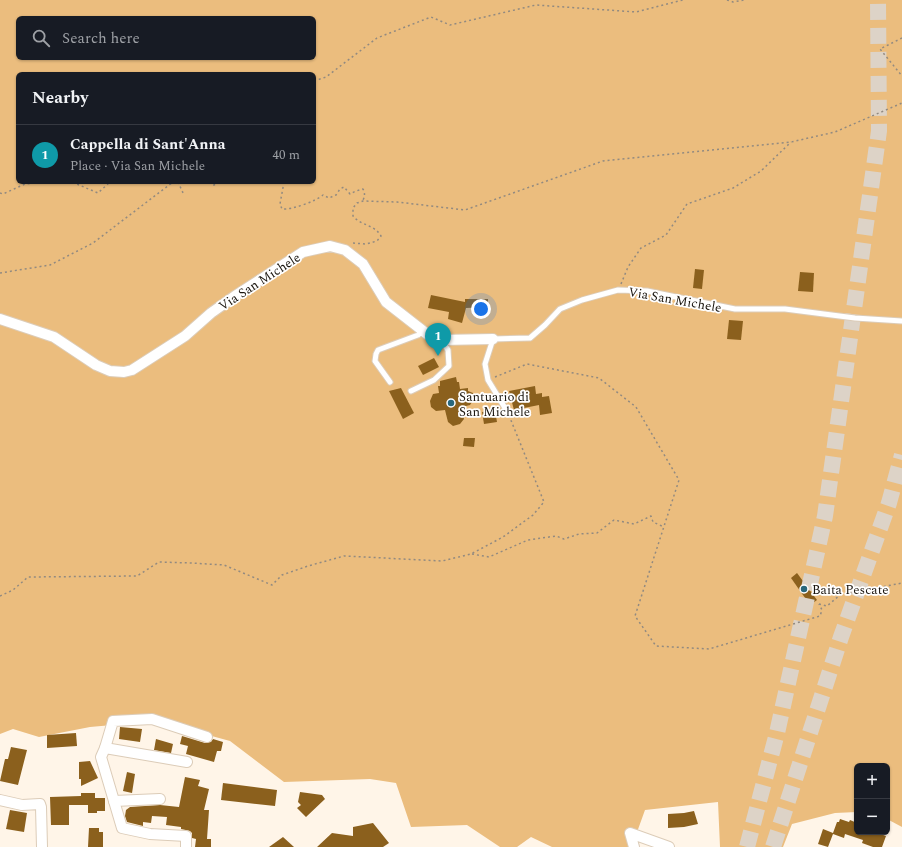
<!DOCTYPE html>
<html lang="en">
<head>
<meta charset="utf-8">
<style>
  body { margin:0; font-family:Spectral,serif; background:#20242c; color:#f1f3f6 }
  .controls { position:absolute; right:12px; bottom:12px; display:grid; overflow:hidden; border-radius:6px; box-shadow:0 1px 3px #0004 }
  .controls button { width:36px; height:36px; display:grid; place-items:center; padding:0; border:0; border-bottom:1px solid #363941; background:#171b24; color:#f1f3f6; font:20px sans-serif }
  .you { position:absolute; left:481px; top:309px; width:14px; height:14px; margin:-10px; border:3px solid #fff; border-radius:50%; background:#1a73e8; box-shadow:0 0 0 6px #1a73e833 }
  .badge { display:grid; place-items:center; width:26px; height:26px; border-radius:50%; background:#db2777; color:#fff; font-size:13px; font-weight:700 }
  .pin { position:absolute; translate:-50% -33px; filter:drop-shadow(0 1px 2px #0008) }
  .pin::after { content:''; position:absolute; top:21px; width:14px; height:12px; background:inherit; clip-path:polygon(0 0,100% 0,50% 100%) }
  .list { margin:0; padding:0; list-style:none }
  h2 { display:flex; justify-content:space-between; align-items:center; height:52px; margin:0; padding:0 16px; font-size:17px }
  h2 small { font-size:13px; font-weight:400; color:#9ea1a6 }
  .list li { display:grid; grid-template-columns:26px 1fr auto; gap:12px; align-items:center; box-sizing:border-box; height:60px; padding:0 16px; border-top:1px solid #363941 }
  .list b { display:block; font-size:15px; white-space:nowrap }
  .list p { margin:0; font-size:13px; white-space:nowrap; color:#9ea1a6 }
  .list em { font-size:13px; font-style:normal; color:#9ea1a6 }
  .icon { flex:none; width:22px; height:22px; fill:none; stroke:currentColor; stroke-width:2; stroke-linecap:round; stroke-linejoin:round }
  .map { position:relative; flex:none; width:902px; height:847px; overflow:hidden }
  .search { position:absolute; background:#171b24; box-shadow:0 1px 3px #0004; left:16px; top:16px; width:300px; height:44px; display:flex; align-items:center; gap:10px; box-sizing:border-box; padding:0 14px; border-radius:6px; color:#9ea1a6; font-size:15px }
  .panel { position:absolute; background:#171b24; box-shadow:0 1px 3px #0004; left:16px; top:72px; width:300px; height:112px; border-radius:6px }
  .map>svg:first-child { display:block }
  .green { fill:#ebbd7e; fill-rule:evenodd }
  .building { fill:#8b601d }
  .lines { fill:none; stroke-linecap:round; stroke-linejoin:round }
  .trunk-tunnel { stroke:#ddd3c7; stroke-width:16; stroke-dasharray:16 8; stroke-linecap:butt }
  .service-casing { stroke:#dcccb8; stroke-width:7 }
  .minor-casing { stroke:#dcccb8; stroke-width:12 }
  .path { stroke:#928a80; stroke-width:1.5; stroke-dasharray:2 3; stroke-linecap:butt }
  .service { stroke:#fff; stroke-width:5 }
  .minor { stroke:#fff; stroke-width:10 }
  .poi-dot { fill:#28677c; stroke:#fff; stroke-width:1.5 }
  .labels { text-anchor:middle; stroke-width:3.5; stroke-linejoin:round; paint-order:stroke }
  .street-label { font-size:13px; fill:#1a150e; stroke:#fff }
  .poi-label { font-size:13px; fill:#1a150e; stroke:#fff; text-anchor:start }
</style>
</head>
<body>
<div class="map">
<svg width="902" height="847" viewBox="0 0 902 847">
  <rect width="100%" height="100%" fill="#fff5e8"/>
  <!-- green -->
  <path class="green" d="M0,0H902V827L887,819V766H857V812L835,813L792,824L783,847H720L718,802L645,810L632,846L628,847H552L531,837L517,847H500L467,825L411,827L396,783L370,779L284,782L230,741L157,721L90,727L39,737L13,729L0,734ZM18,18H314V58H18ZM18,74H314V182H18Z"/>
  <!-- building -->
  <g class="building">
    <polygon points="695,269 704,270 702,289 693,288"/>
    <polygon points="800,272 814,273 813,292 798,291"/>
    <polygon points="431,295 465,302 465,299 488,299 488,307 466,308 462,323 448,319 449,312 428,308"/>
    <polygon points="729,320 743,321 741,340 727,339"/>
    <polygon points="434,358 439,367 423,375 418,366"/>
    <polygon points="456,377 457,382 459,382 460,389 468,388 468,391 473,393 474,399 470,405 462,407 464,419 460,424 453,426 448,422 445,410 436,411 431,407 430,401 433,394 439,393 438,386 440,386 440,381"/>
    <polygon points="535,386 536,394 542,393 542,397 549,396 552,413 540,415 539,405 514,410 509,391"/>
    <polygon points="401,388 414,413 403,419 389,391"/>
    <polygon points="495,410 497,422 484,424 482,412"/>
    <polygon points="464,438 475,438 474,447 463,446"/>
    <polygon points="797,573 817,600 810,605 791,578"/>
    <polygon points="120,727 142,729 140,742 119,739"/>
    <polygon points="76,733 77,746 47,748 47,735"/>
    <polygon points="182,736 205,743 211,742 213,739 223,742 221,751 217,751 214,762 186,754 188,746 180,744"/>
    <polygon points="156,739 173,744 171,753 154,750"/>
    <polygon points="11,747 27,750 18,785 0,781 5,759 8,759"/>
    <polygon points="90,761 98,778 81,786 81,779 79,779 79,762"/>
    <polygon points="127,772 135,774 132,793 123,791"/>
    <polygon points="185,777 200,780 198,786 209,789 204,810 209,810 207,839 211,839 211,847 195,847 196,839 192,838 192,833 190,831 181,829 181,827 166,825 167,817 152,816 151,823 143,822 143,826 127,822 125,816 126,810 130,807 160,805 179,807"/>
    <polygon points="223,783 277,790 275,806 221,800"/>
    <polygon points="300,792 322,795 325,799 306,817 297,808 301,805 298,802"/>
    <polygon points="81,793 95,793 95,798 105,798 105,811 97,811 97,813 88,813 88,805 69,805 69,825 51,825 50,797 81,796"/>
    <polygon points="10,810 27,813 24,832 6,829"/>
    <polygon points="694,811 698,824 684,827 668,828 668,814 684,813"/>
    <polygon points="840,819 849,822 850,820 857,823 857,832 875,832 886,836 882,847 873,847 862,843 863,840 845,834 844,838 833,834 828,847 818,844 823,829 833,833 837,822 839,822"/>
    <polygon points="373,823 389,843 383,847 317,847 332,833 353,836 353,827"/>
    <polygon points="89,828 99,828 99,832 103,832 103,847 88,847"/>
    <polygon points="283,837 294,847 269,847"/>
  </g>
  <g class="lines">
    <!-- trunk-tunnel -->
    <g class="trunk-tunnel">
      <polyline points="747,847 777,733 825,516 879,131 878,0"/>
      <polyline points="773,847 841,637 889,503 902,455"/>
    </g>
    <defs>
      <g id="service">
        <polyline points="390,382 375,361 376,354 378,350 418,335 423,331"/>
        <polyline points="411,391 434,380 449,366 448,350 442,341"/>
        <polyline points="505,408 488,380 485,364 493,339 530,338 545,325 560,309 582,300 618,290 647,291 735,309 785,309 855,318 902,321"/>
      </g>
      <g id="minor">
        <polyline points="0,319 54,337 96,365 110,371 124,372 132,370 185,336 211,313 235,296 303,252 330,246 345,250 363,264 386,302 427,334 442,340 493,339"/>
        <polyline points="105,748 113,721 152,719 207,737"/>
        <polyline points="0,800 22,805 40,804 41,807 42,847"/>
        <polyline points="114,801 160,799"/>
        <polyline points="186,847 186,836 150,834 122,828 101,757 105,748 187,762"/>
        <polyline points="634,847 630,833 669,847"/>
      </g>
    </defs>
    <!-- service casing -->
    <use href="#service" class="service-casing"/>
    <!-- minor casing -->
    <use href="#minor" class="minor-casing"/>
    <!-- path -->
    <g class="path">
      <polyline points="727,0 733,2 744,0"/>
      <polyline points="902,38 880,49 902,76"/>
      <polyline points="314,81 326,77 377,38 431,17 450,25 536,5 636,12 683,0"/>
      <polyline points="178,182 184,195"/>
      <polyline points="209,182 214,185 219,182"/>
      <path d="M284,182L280,204L282,209C292,210 316,201 323,195L329,198L336,195L340,189L344,187L350,194L356,191L363,189C365,193 365,196 363,200"/>
      <polyline points="0,193 3,194 25,184 46,182 72,182 98,193 110,182"/>
      <path d="M353,243L366,244L377,241L381,236C374,224 361,226 353,216V208L357,203L363,201L397,202L465,210L603,161L791,142L835,132L902,103"/>
      <polyline points="0,273 50,265 93,243 173,182"/>
      <polyline points="621,284 628,267 641,248 666,235 687,204 733,188 761,171 791,142"/>
      <polyline points="495,377 527,364 599,378 636,407 679,480 635,616 656,646 709,649 820,616 822,610 819,604"/>
      <polyline points="472,554 489,557 528,540 556,536 564,539 579,534 597,533 614,520 634,524 651,516 653,522 664,527"/>
      <polyline points="0,596 13,590 28,577 137,576 159,562 191,563 224,565 272,585 282,575 308,566 344,556 442,561 471,554 503,537 533,515 544,502 508,413"/>
      <polyline points="819,604 827,606 840,595 902,583"/>
    </g>
    <!-- service -->
    <use href="#service" class="service"/>
    <!-- minor -->
    <use href="#minor" class="minor"/>
  </g>
  <!-- markers -->
  <g class="poi-dot">
    <circle cx="451" cy="403" r="4"/>
    <circle cx="804" cy="589" r="4"/>
  </g>
  <g class="labels">
    <!-- street labels -->
    <g class="street-label">
      <text transform="translate(259 281) rotate(-33)" y="5">Via San Michele</text>
      <text transform="translate(675 299) rotate(10)" y="5">Via San Michele</text>
    </g>
    <!-- poi labels -->
    <g class="poi-label">
      <text x="459" y="401">Santuario di<tspan x="459" dy="15">San Michele</tspan></text>
      <text x="812" y="594">Baita Pescate</text>
    </g>
  </g>
</svg>
<div class="controls">
<button>+</button>
<button>−</button>
</div>
<div class="you"></div>
<div class="pin badge" style="left:438px;top:356px;background:#0f9aa8">1</div>
<div class="search"><svg class="icon" aria-label="search" viewBox="0 0 24 24"><circle cx="10" cy="10" r="6"/><path d="M15 15l6 6"/></svg>Search here</div>
<section class="panel">
<h2>Nearby<small></small></h2>
<ul class="list">
<li><span class="badge" style="background:#0f9aa8">1</span><div><b>Cappella di Sant'Anna</b><p>Place · Via San Michele</p></div><em>40 m</em></li>
</ul>
</section>
</div>
</body>
</html>
